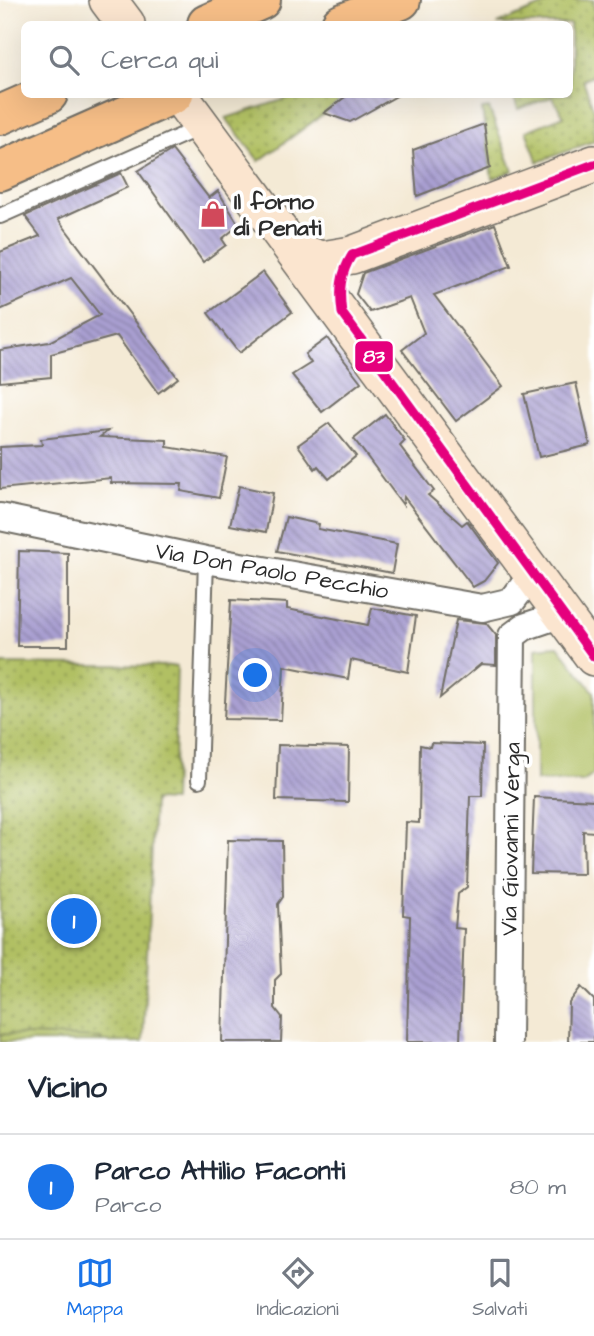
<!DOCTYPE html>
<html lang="it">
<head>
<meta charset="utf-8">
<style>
  body { margin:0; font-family:"Architects Daughter",sans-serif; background:#f2f2f3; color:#1f2937 }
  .you { position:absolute; left:256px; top:676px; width:24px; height:24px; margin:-18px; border:5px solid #fff; border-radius:50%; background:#1a73e8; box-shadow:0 0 0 10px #1a73e833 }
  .badge { display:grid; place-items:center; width:46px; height:46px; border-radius:50%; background:#1a73e8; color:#fff; font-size:23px; font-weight:700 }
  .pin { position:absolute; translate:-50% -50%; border:4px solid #fff; box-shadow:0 2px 7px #0006 }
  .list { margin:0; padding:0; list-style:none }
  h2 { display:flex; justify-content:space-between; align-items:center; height:91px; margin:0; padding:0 28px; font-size:30px }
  h2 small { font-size:23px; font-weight:400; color:#747a83 }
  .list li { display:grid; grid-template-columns:46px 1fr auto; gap:21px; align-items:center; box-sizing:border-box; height:105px; padding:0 28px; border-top:2px solid #e0e1e3 }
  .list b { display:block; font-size:26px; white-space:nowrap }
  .list p { margin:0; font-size:23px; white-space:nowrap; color:#747a83 }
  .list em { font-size:23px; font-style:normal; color:#747a83 }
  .icon { flex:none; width:38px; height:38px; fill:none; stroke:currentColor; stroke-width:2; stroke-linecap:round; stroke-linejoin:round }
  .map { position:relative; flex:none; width:594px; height:1042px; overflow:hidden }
  .search { position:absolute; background:#fff; box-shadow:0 7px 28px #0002; left:21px; right:21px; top:21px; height:77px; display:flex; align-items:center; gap:18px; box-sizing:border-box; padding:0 24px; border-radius:10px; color:#747a83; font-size:26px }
  .sheet { height:196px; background:#fff }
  nav { display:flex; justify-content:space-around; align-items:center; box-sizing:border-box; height:98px; border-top:2px solid #e0e1e3; background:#fff; font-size:19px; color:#747a83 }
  nav a { display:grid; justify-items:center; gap:4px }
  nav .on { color:#1a73e8 }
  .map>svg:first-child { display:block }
  .grass { fill:url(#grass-dots); stroke:#6e7647; stroke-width:2 }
  .garden { fill:#b1c063; stroke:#6e7647; stroke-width:2 }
  .building { fill:url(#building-back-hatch) }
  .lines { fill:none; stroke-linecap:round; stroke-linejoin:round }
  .lane-casing { stroke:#716e66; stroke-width:18 }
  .street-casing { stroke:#716e66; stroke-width:30 }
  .secondary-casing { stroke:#716e66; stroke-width:40 }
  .highway-casing { stroke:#716e66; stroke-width:42 }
  .lane { stroke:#fff; stroke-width:14 }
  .street { stroke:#fff; stroke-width:26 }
  .secondary { stroke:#fbe5cf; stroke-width:37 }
  .highway { stroke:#f6be87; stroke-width:38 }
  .bus-1-casing { stroke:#fff; stroke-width:14 }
  .bus-1 { stroke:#e5007d; stroke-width:9 }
  .labels { text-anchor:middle; stroke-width:7; stroke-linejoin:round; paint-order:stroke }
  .poi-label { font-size:23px; font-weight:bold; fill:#2b2b2b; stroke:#fff; text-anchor:start }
  .street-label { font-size:23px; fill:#2b2b2b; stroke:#fff }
  .line-badge { stroke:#fff; stroke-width:2.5 }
  .badge-label { font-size:19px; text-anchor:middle; font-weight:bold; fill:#fff }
</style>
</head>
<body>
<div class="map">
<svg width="594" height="1042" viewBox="0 0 594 1042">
  <defs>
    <pattern id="grass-dots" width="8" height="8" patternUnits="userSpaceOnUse" patternTransform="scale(1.75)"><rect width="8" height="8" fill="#b1c063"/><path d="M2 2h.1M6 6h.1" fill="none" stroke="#909c52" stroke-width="1.8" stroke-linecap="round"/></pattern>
    <pattern id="building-back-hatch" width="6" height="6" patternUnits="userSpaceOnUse" patternTransform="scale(1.75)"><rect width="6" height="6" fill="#a99fd1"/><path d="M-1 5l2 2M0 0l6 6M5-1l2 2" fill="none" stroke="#8a82aa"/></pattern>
  </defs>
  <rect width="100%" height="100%" fill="#fff"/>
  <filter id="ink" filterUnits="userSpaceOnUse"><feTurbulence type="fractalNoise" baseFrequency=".0143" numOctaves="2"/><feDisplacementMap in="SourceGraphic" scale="14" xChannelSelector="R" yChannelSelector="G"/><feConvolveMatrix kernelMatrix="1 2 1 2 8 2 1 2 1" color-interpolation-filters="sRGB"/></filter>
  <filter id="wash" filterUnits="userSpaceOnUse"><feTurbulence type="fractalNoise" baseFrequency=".00686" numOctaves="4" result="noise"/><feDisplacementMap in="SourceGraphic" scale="28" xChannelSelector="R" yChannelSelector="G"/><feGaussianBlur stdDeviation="1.57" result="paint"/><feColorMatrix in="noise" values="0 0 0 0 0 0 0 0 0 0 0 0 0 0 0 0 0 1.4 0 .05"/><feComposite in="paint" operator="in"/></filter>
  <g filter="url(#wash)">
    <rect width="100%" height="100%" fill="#f4ead5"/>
    <!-- grass -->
    <g class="grass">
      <polygon points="557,0 594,0 594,75 583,80 594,110 594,141 538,162 526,131 564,116 552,97 518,109 513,95 570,94 570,24 497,24"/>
      <polygon points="298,95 349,95 259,161 226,118"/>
      <polygon points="489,108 513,171 492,179 482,109"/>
      <polygon points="0,664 177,666 173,801 154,800 143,1042 0,1042"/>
    </g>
    <!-- garden -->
    <g class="garden">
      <polygon points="558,646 594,692 594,774 583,782 536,781 536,648"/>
      <polygon points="0,1034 101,1038 101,1042 0,1042"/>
    </g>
    <g id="blocks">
      <!-- building -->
      <g class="building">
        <polygon points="349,94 400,94 350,122 324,113"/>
        <polygon points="484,124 490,168 417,196 413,150"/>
        <polygon points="172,150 209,198 218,191 239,225 222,239 226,245 203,262 138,171"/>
        <polygon points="121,173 128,187 58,219 178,378 158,393 117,336 51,354 51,377 0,382 0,350 49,342 100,315 71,278 0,310 0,252 40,236 25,216"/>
        <polygon points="495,224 511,266 434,295 503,386 456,421 402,350 424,333 410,298 370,312 356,294 363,273"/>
        <polygon points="263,272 292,312 239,353 208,313"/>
        <polygon points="327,338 361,382 322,412 292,375 311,363 305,354"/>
        <polygon points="576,383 590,445 539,457 524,394"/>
        <polygon points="385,414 405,441 400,446 434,491 428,495 462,525 467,521 498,563 484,581 473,587 404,497 403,505 354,439"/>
        <polygon points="329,423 356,456 329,479 318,466 315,469 298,445"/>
        <polygon points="108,431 100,437 167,440 167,447 227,457 219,498 181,491 182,484 111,483 111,478 0,489 0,447 42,445 41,439"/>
        <polygon points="239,486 273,493 266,532 230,525"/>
        <polygon points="286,517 319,524 318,529 397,544 392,573 277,551"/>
        <polygon points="19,551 68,553 68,646 17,646"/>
        <polygon points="231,600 287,603 287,609 368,625 372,608 416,616 408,672 351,660 348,679 284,666 281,720 224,719"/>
        <polygon points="456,620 486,623 496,635 496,665 481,664 440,698"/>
        <polygon points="431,743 483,745 482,796 470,796 467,887 458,894 455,928 464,929 460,1042 407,1042 410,916 403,915 406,822 419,823 420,745 430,747"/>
        <polygon points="278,745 349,747 348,802 276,800"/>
        <polygon points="534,797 594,800 594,832 583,831 584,874 531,873"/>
        <polygon points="228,840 282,841 283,897 278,904 281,974 275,980 275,1008 282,1017 281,1042 222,1042"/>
        <polygon points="581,987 594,1000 594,1042 568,1042 569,1003"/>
      </g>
    </g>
  </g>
  <g filter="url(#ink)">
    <use href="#blocks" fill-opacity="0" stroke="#716e66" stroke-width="2"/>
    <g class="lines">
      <defs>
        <g id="lane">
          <polyline points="0,216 201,127"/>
          <polyline points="199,780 206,560"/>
        </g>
        <g id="street">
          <polyline points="0,517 206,560 482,608 512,601 532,575"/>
          <polyline points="508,1042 512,636 524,627 562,614"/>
        </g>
        <g id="secondary">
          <polyline points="108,0 126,24"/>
          <polyline points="178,94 594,657"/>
          <polyline points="296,252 322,260 352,255 594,164"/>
        </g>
        <g id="highway">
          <polyline points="207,24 261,0"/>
          <polyline points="341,24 401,0"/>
          <polyline points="0,115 48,94"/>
          <polyline points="0,171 174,94"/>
        </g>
      </defs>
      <!-- lane casing -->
      <use href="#lane" class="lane-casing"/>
      <!-- street casing -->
      <use href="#street" class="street-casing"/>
      <!-- secondary casing -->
      <use href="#secondary" class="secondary-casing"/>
      <!-- highway casing -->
      <use href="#highway" class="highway-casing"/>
      <!-- lane -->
      <use href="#lane" class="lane"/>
      <!-- street -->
      <use href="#street" class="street"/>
      <!-- secondary -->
      <use href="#secondary" class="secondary"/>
      <!-- highway -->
      <use href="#highway" class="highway"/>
      <defs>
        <path id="bus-1" d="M594,164L352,255C340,274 339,291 342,313L594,657"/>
      </defs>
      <!-- bus-1 casing -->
      <use href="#bus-1" class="bus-1-casing"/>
      <!-- bus-1 -->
      <use href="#bus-1" class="bus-1"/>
    </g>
  </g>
  <!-- icons -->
  <defs>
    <symbol id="shop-bare" viewBox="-9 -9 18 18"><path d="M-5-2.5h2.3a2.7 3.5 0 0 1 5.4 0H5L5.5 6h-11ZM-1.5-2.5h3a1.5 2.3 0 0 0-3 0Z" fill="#d1495b" stroke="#fff" stroke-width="2.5" paint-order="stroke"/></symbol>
  </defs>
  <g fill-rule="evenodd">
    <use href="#shop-bare" x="194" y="195" width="38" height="38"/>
  </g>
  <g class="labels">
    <!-- poi labels -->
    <g class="poi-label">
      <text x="234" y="209">Il forno<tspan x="234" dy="26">di Penati</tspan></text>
    </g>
    <!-- street labels -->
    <g class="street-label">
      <text transform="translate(272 570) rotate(10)" y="8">Via Don Paolo Pecchio</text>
      <text transform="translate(510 839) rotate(-89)" y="8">Via Giovanni Verga</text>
    </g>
  </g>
  <rect class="line-badge" x="354" y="340" width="40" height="33" rx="7" fill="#e5007d"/>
  <g class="badge-label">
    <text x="374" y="363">83</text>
  </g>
</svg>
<div class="you"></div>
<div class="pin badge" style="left:74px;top:921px">1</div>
<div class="search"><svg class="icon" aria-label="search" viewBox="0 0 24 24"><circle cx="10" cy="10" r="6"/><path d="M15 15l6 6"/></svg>Cerca qui</div>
</div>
<section class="sheet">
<h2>Vicino<small></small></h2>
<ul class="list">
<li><span class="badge">1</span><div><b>Parco Attilio Faconti</b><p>Parco</p></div><em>80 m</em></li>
</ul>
</section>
<nav>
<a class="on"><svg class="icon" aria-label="map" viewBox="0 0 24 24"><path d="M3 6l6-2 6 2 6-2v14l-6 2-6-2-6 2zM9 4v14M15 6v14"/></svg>Mappa</a>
<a><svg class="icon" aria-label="directions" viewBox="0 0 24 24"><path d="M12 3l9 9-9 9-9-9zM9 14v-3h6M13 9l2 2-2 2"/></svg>Indicazioni</a>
<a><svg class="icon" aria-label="saved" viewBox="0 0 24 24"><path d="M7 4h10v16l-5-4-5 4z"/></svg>Salvati</a>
</nav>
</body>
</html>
